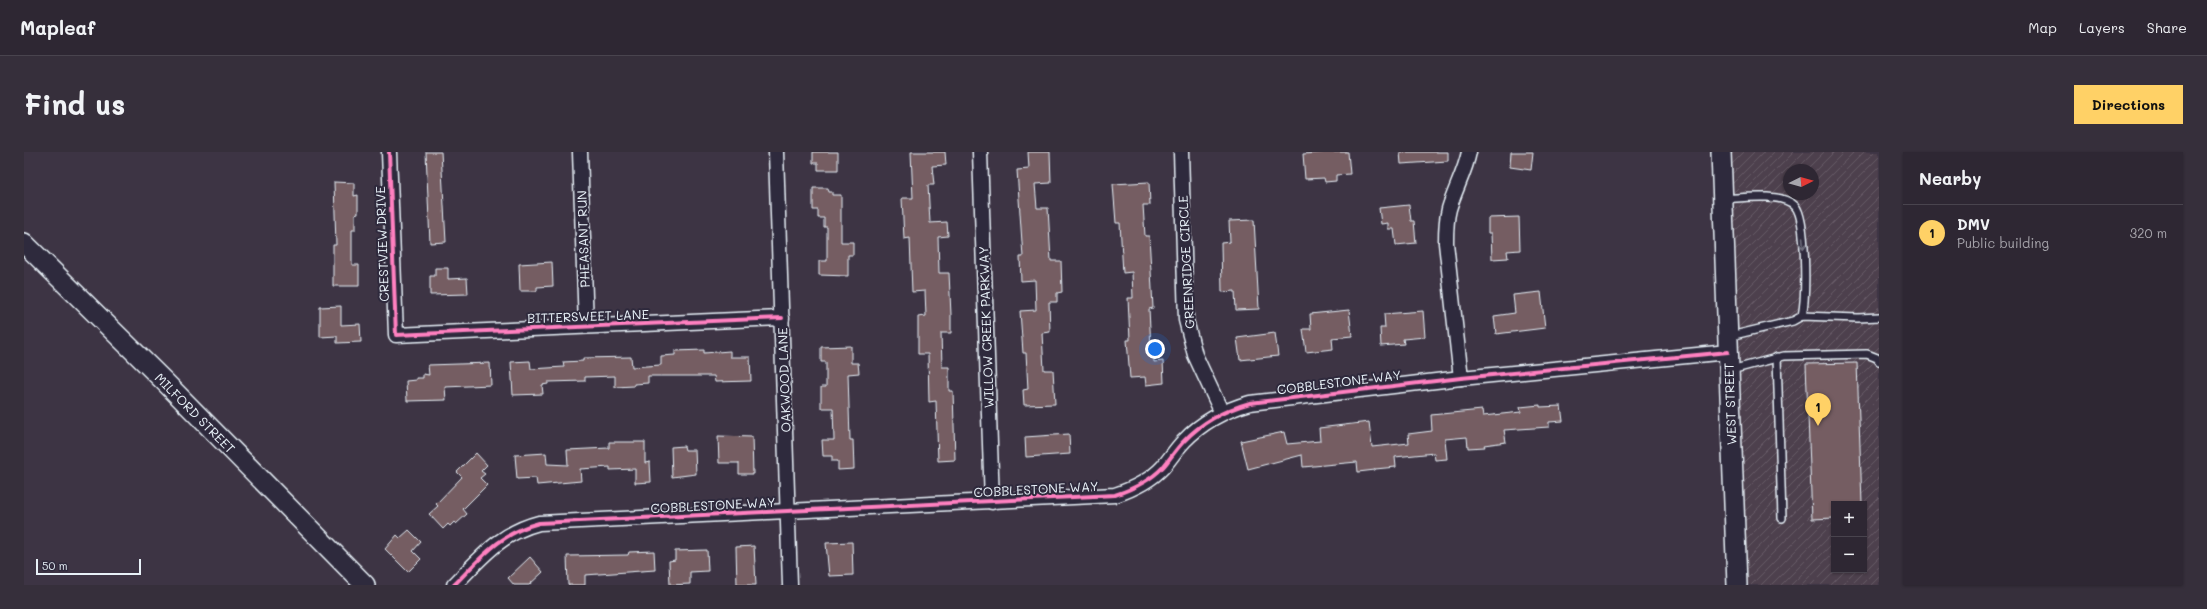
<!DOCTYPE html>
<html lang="en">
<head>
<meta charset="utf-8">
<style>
  body { margin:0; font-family:Mali,sans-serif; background:#362f3b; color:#f1f3f6 }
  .controls { position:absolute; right:12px; bottom:12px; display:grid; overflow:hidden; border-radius:0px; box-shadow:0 1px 3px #0004 }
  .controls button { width:36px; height:36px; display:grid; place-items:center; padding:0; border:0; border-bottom:1px solid #49444e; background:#2e2733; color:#f1f3f6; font:20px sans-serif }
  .compass { position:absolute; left:1759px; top:12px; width:36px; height:36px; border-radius:50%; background:#2e2733; box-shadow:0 1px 3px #0004; rotate:85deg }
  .scale { position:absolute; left:12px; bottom:10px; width:105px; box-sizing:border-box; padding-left:4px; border:2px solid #e8f1f8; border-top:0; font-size:11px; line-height:14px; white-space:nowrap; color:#e8f1f8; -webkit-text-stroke:3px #2f2a3d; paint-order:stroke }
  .you { position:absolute; left:1131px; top:197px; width:14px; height:14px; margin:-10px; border:3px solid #fff; border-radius:50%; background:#1a73e8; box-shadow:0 0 0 6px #1a73e833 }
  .badge { display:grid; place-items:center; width:26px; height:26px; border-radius:50%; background:#ffd166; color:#111; font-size:13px; font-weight:700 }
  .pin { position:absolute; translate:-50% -33px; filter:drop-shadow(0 1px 2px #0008) }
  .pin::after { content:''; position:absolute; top:21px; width:14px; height:12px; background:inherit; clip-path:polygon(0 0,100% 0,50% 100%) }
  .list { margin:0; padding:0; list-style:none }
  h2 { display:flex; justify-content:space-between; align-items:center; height:52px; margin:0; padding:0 16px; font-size:17px }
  h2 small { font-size:13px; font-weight:400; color:#a7a5ac }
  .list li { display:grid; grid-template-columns:26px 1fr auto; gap:12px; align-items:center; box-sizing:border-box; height:56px; padding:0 16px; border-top:1px solid #49444e }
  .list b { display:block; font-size:15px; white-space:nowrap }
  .list p { margin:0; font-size:13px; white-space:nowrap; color:#a7a5ac }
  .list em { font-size:13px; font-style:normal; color:#a7a5ac }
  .map { position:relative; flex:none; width:1855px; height:433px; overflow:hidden; border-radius:0px }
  header { display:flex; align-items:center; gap:24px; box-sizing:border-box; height:56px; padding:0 20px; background:#2e2733; border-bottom:1px solid #49444e }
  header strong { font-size:19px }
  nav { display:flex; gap:22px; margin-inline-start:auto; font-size:14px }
  .intro { display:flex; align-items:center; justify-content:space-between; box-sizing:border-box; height:96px; padding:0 24px }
  h1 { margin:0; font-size:28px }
  .button { padding:10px 18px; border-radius:0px; background:#ffd166; color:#111; font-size:14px; font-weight:700 }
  main { display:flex; gap:24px; padding:0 24px }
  aside { flex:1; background:#2e2733; border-radius:0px; box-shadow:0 1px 3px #0004 }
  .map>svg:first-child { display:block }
  .industrial { fill:url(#industrial-furrows); fill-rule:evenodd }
  .building { fill:#745d62; stroke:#e8f1f8 }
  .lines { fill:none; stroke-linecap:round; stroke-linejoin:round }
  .lane-casing { stroke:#e8f1f8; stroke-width:10 }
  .street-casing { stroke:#e8f1f8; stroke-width:17 }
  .secondary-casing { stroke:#e8f1f8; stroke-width:22 }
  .lane { stroke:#2f2a3d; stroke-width:7 }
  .street { stroke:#2f2a3d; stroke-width:14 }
  .secondary { stroke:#2f2a3d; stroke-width:19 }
  .cycleway-casing { stroke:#2f2a3d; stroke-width:6 }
  .cycleway { stroke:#ff80c0; stroke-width:4 }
  .oneway { stroke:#70707e }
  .labels { text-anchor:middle; stroke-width:4; stroke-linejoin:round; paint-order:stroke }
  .street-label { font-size:13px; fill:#e8f1f8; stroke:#2f2a3d }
</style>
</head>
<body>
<header>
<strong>Mapleaf</strong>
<nav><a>Map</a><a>Layers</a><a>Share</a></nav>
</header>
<div class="intro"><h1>Find us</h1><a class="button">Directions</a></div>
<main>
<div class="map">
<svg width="1855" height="433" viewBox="0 0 1855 433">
  <defs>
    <pattern id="industrial-furrows" width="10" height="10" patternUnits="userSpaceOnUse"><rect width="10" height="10" fill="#4e404d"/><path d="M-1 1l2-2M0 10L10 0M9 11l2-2" fill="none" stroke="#685c67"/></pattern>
  </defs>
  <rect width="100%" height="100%" fill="#3d3444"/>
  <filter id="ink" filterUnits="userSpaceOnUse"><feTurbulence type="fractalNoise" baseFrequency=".025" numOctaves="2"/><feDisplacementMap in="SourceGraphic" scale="8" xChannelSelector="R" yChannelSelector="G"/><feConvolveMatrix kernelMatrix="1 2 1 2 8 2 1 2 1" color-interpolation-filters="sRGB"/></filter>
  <g filter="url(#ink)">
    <!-- industrial -->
    <path class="industrial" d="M1707,0H1855V433H1723ZM1765,18H1789V42H1765ZM1810,352H1840V418H1810Z"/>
    <!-- building -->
    <g class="building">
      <polygon points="402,0 417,0 422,90 406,91"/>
      <polygon points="789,0 814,0 814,18 794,18 794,11 789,11"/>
      <polygon points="887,0 921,0 922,13 908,14 910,33 904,33 906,71 923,70 924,84 914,85 915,121 925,121 927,163 927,181 917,181 918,215 925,215 925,239 929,239 931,308 914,309 912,249 905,250 904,202 894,202 894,165 902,164 901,139 888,140 886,86 880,87 878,46 889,46"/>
      <polygon points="1004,0 1026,0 1027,31 1011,32 1013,56 1024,56 1027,109 1037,109 1038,140 1033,141 1033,150 1025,150 1026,180 1018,181 1020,218 1029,218 1031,252 1000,253 999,238 1004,237 1002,201 999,201 996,159 1012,158 1011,128 997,129 996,105 999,105 993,18 1005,17"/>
      <polygon points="1307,0 1324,0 1326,22 1312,23 1312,29 1301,30 1300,26 1281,27 1279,2"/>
      <polygon points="1376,0 1424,0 1424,9 1377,12"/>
      <polygon points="1487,0 1509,0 1507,18 1486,15"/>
      <polygon points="310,30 330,31 330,44 334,43 334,61 331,62 331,78 328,78 328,113 335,113 335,134 309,134 309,93 312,93"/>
      <polygon points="1125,30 1126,53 1119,53 1121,84 1125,84 1127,119 1129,156 1125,157 1127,196 1129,195 1130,210 1139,209 1140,231 1122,233 1121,225 1106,226 1103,188 1106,188 1104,146 1109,146 1108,120 1099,121 1096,71 1092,71 1089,32"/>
      <polygon points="789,36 804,36 805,40 808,40 808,43 817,43 817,90 829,90 829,103 824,103 824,124 795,123 795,109 803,109 803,75 800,75 800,66 794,66 794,58 789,58"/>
      <polygon points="1385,53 1387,69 1390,69 1392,91 1372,93 1370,77 1364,77 1364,71 1357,72 1355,56"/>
      <polygon points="1495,65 1496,98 1483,99 1484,106 1468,107 1467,81 1464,81 1464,66"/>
      <polygon points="1230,68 1235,157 1212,158 1211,139 1198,140 1197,91 1206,90 1205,69"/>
      <polygon points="528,110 529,134 513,135 513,139 496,139 495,112"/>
      <polygon points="411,116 424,116 424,127 443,126 444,142 406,143 406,124 411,124"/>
      <polygon points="1517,140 1521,176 1472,182 1470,164 1491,161 1489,143"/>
      <polygon points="317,154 317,173 336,172 337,190 313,191 313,184 296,185 296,155"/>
      <polygon points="1325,158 1328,184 1308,186 1309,197 1282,200 1279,177 1287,177 1286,162"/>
      <polygon points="1399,159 1401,185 1379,187 1380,192 1357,194 1356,176 1361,176 1360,162"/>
      <polygon points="1251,181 1254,204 1216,208 1213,186"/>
      <polygon points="827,194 827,211 834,211 835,221 824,222 826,288 829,288 830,317 814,318 814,309 808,309 808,304 799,304 798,288 810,288 809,256 797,256 797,235 802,235 802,210 797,210 797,195"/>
      <polygon points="680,198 680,201 706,199 706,205 726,205 727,229 691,230 690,224 624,224 624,231 610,232 610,234 591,235 591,224 561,225 561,229 524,230 524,232 518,233 519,242 489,243 487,210 506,209 507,217 540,215 539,210 559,209 559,206 607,205 608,215 637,213 637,204 651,203 651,199"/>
      <polygon points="466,211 467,233 421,235 422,248 383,249 382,229 392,228 392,226 399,226 399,222 405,223 404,213"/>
      <polygon points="1833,211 1838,352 1810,352 1810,366 1788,367 1782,212"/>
      <polygon points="1516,253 1516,255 1537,254 1539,269 1525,270 1525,275 1480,278 1482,290 1460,293 1461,295 1444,296 1443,285 1421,287 1423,307 1411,308 1410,301 1371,305 1372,315 1351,317 1351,318 1334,320 1333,310 1279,315 1278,303 1224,317 1217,289 1260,280 1263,292 1296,289 1295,276 1345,270 1348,295 1385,291 1384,282 1408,279 1407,263 1458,258 1459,264 1497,260 1496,255"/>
      <polygon points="1045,282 1046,302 1002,305 1001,285"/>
      <polygon points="694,284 728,285 729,322 715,322 715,311 695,311"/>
      <polygon points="585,290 621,290 621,311 626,310 627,330 611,331 611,317 586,318 586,315 556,317 557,329 513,333 512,326 493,327 491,303 522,301 523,312 544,313 543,298 585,296"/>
      <polygon points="660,294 661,298 671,298 672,322 648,325 647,295"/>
      <polygon points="452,301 463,313 457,319 461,322 456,326 463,333 439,357 443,362 432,372 430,370 426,374 424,372 419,377 405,362 414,354 412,352 438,325 433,320"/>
      <polygon points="385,378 397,390 389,399 397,407 384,420 361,397 373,383 376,386"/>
      <polygon points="828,390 829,423 805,424 802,391"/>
      <polygon points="730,394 732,433 713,433 712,395"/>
      <polygon points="683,398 684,419 666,420 666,432 646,433 645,409 651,408 651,399"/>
      <polygon points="630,399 631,418 561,423 561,433 544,433 543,404 604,403 605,400"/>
      <polygon points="506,405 519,420 505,433 490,433 484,426"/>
    </g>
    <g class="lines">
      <defs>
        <g id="lane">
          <path d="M1699,47C1717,46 1758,40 1771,54C1783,67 1782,146 1778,164"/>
          <polyline points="1706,184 1769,169 1778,164 1834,166 1855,165"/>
          <polyline points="1753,205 1758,366"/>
          <polyline points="1707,218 1760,204 1843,202 1853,206 1855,209"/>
        </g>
        <g id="street">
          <polyline points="365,0 372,183 758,166"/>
          <polyline points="556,0 562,174"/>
          <polyline points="752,0 766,433"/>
          <polyline points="956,0 968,350"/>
          <polyline points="1157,0 1162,168 1171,203 1198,261"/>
          <path d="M1437,226L1422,91C1422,80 1422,68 1425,57C1431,37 1441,20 1445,0"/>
          <path d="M430,433C457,406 476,381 515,371L1091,343C1109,337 1126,329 1139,315C1146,307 1152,297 1160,289C1178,270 1201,258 1226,251L1437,226L1704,200"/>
        </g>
        <g id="secondary">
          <polyline points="1697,0 1713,433"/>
          <polyline points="0,91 142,231 341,433"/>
        </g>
      </defs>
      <!-- lane casing -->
      <use href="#lane" class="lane-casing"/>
      <!-- street casing -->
      <use href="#street" class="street-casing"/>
      <!-- secondary casing -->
      <use href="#secondary" class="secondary-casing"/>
      <!-- lane -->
      <use href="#lane" class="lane"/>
      <!-- street -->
      <use href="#street" class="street"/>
      <!-- secondary -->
      <use href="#secondary" class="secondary"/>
      <defs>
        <g id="cycleway">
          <polyline points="365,0 372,183 758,166"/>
          <path d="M430,433C457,406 476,381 515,371L1091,343C1109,337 1126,329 1139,315C1146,307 1152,297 1160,289C1178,270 1201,258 1226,251L1437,226L1704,200"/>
        </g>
      </defs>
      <!-- cycleway casing -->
      <use href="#cycleway" class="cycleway-casing"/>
      <!-- cycleway -->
      <use href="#cycleway" class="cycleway"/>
    </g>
    <!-- one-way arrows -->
    <defs><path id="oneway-shaft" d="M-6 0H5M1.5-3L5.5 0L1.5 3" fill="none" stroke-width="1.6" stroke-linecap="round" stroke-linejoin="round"/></defs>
    <use class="oneway" href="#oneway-shaft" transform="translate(1779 91) rotate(86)"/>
  </g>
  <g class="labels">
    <!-- street labels -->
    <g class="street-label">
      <text transform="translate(559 87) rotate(-92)" y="5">PHEASANT RUN</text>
      <text transform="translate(358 92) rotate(-92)" y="5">CRESTVIEW DRIVE</text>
      <text transform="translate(1162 110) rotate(-93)" y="5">GREENRIDGE CIRCLE</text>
      <text transform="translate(564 164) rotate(-2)" y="5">BITTERSWEET LANE</text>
      <text transform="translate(962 175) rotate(-92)" y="5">WILLOW CREEK PARKWAY</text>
      <text transform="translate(760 228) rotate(-92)" y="5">OAKWOOD LANE</text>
      <text transform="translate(1315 230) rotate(-7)" y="5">COBBLESTONE WAY</text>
      <text transform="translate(1706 252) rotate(-92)" y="5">WEST STREET</text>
      <text transform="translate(171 261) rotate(45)" y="5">MILFORD STREET</text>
      <text transform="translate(1012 337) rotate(-3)" y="5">COBBLESTONE WAY</text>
      <text transform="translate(689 353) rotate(-3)" y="5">COBBLESTONE WAY</text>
    </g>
  </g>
</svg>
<div class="controls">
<button>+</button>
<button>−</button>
</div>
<svg class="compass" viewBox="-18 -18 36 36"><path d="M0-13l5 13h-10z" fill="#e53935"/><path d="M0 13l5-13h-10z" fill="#a7a5ac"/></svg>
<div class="scale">50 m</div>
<div class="you"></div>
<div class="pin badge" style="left:1794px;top:274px">1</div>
</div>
<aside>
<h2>Nearby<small></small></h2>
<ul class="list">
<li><span class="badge">1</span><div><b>DMV</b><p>Public building</p></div><em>320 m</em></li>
</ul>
</aside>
</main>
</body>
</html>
